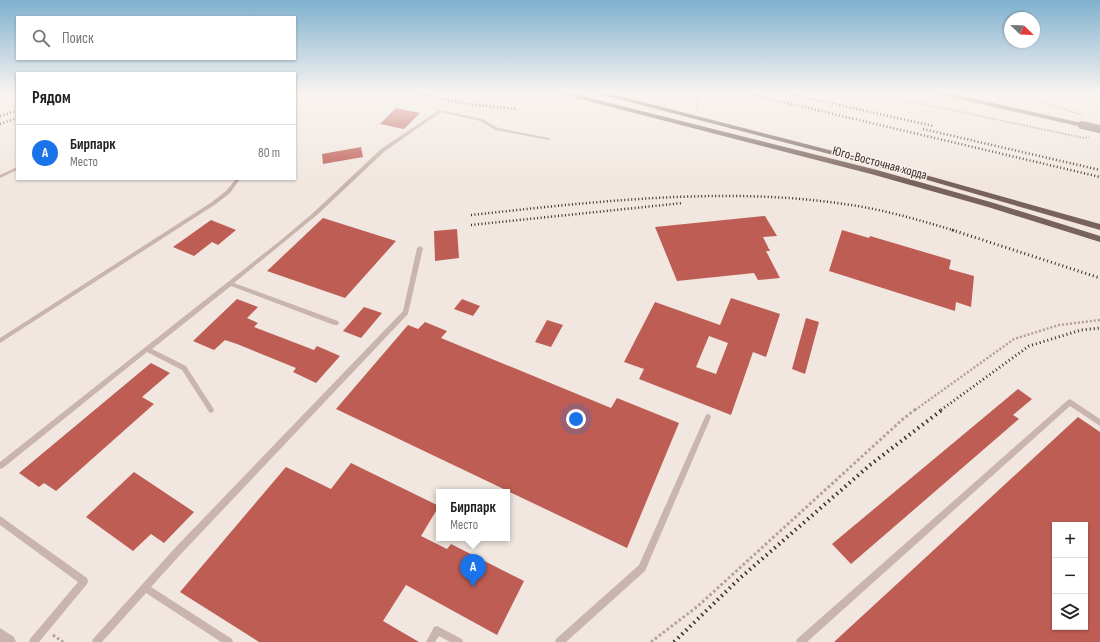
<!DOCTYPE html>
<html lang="ru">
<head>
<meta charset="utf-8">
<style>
  body { margin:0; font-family:"Sofia Sans Condensed",sans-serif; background:#f6f6f6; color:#222 }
  .controls { position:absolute; right:12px; bottom:12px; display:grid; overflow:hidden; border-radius:0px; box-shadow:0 1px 3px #0004 }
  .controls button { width:36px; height:36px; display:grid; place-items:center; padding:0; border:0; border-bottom:1px solid #e0e0e0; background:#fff; color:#222; font:20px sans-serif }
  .compass { position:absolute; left:1004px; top:12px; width:36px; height:36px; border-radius:50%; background:#fff; box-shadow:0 1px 3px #0004; rotate:113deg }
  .you { position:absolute; left:576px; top:419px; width:14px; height:14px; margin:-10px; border:3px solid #fff; border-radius:50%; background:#1a73e8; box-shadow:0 0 0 6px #1a73e833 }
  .badge { display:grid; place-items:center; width:26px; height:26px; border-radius:50%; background:#1a73e8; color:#fff; font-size:13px; font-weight:700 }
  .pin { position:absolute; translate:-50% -33px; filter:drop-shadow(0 1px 2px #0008) }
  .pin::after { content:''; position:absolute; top:21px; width:14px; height:12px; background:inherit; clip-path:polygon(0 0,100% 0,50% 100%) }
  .popup { position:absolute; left:436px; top:489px; width:74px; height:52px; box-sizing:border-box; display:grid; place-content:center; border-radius:0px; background:#fff; filter:drop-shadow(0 1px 3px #0005); font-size:13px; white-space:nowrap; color:#767676 }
  .popup b { font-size:15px; color:#222 }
  .popup::after { content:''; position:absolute; left:50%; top:100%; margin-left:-8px; border:8px solid transparent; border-top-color:#fff }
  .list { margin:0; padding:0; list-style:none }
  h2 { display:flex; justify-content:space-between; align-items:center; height:52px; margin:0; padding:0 16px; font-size:17px }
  h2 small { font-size:13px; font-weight:400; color:#767676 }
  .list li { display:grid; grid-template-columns:26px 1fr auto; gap:12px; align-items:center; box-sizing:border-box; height:56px; padding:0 16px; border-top:1px solid #e0e0e0 }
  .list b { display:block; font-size:15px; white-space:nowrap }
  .list p { margin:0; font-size:13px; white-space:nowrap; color:#767676 }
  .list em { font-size:13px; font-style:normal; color:#767676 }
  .icon { flex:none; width:22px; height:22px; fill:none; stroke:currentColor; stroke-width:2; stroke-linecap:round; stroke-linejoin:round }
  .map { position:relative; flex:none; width:1100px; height:642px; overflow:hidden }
  .search { position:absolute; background:#fff; box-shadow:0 1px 3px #0004; left:16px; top:16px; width:280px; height:44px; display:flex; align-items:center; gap:10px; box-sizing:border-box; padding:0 14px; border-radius:0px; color:#767676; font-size:15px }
  .panel { position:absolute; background:#fff; box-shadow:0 1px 3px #0004; left:16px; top:72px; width:280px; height:108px; border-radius:0px }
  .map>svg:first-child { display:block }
  .building { fill:#bd5d53; fill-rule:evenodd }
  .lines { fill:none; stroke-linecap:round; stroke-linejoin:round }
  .path-far2 { stroke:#b59f97; stroke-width:2; stroke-dasharray:1.5 1.5; stroke-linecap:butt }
  .path-far1 { stroke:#b59f97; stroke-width:2.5; stroke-dasharray:2 2; stroke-linecap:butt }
  .path { stroke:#b59f97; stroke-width:3; stroke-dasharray:2.5 2.5; stroke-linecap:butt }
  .service { fill:#c9b5ad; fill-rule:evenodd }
  .minor { fill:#c9b5ad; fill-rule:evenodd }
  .secondary { fill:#9c857e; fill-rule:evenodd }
  .primary { fill:#78625d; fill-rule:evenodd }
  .rail-far2 { stroke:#382d2b; stroke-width:2.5; stroke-dasharray:1 2.5; stroke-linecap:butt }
  .rail-far1 { stroke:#382d2b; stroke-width:3; stroke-dasharray:1 3; stroke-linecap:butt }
  .rail { stroke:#382d2b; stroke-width:4; stroke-dasharray:1.5 4; stroke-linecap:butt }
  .secondary-bridge { stroke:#9c857e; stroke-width:8 }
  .labels { text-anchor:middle; stroke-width:3; stroke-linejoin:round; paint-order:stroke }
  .far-street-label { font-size:13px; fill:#382d2b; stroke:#f9f1ec }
</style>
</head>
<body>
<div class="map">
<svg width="1100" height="642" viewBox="0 0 1100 642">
  <rect width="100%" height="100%" fill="#f1e7e0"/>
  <!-- building -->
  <g class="building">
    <polygon points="396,108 420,113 404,129 380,124"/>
    <polygon points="361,147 363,157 323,164 322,154"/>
    <polygon points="765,216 777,236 763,237 770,251 766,251 780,278 758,280 754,273 677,281 655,227"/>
    <polygon points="323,218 396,241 345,298 267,271"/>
    <polygon points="211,220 236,230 218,245 212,242 194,256 173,247"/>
    <polygon points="457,229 459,258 435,261 434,231"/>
    <polygon points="842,230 869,238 870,236 951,260 949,269 974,276 971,307 956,302 955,311 829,271"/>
    <path d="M731,298L780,314L766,357L753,352L731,415L639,379L644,369L624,362L655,302L720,325ZM709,336L728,343L716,374L696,367Z"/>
    <polygon points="237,299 258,307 247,318 258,323 254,327 314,350 317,346 340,356 316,383 293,372 296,368 237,344 225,340 214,350 193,341"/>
    <polygon points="462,299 480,306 473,316 454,309"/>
    <polygon points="364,307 382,313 361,338 343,331"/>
    <polygon points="806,318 819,322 805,374 792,369"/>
    <polygon points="547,320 563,325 551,347 535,342"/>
    <polygon points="425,322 447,331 441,338 611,408 617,398 679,423 627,548 336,409 408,325 418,329"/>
    <polygon points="151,363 170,373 142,397 154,404 56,491 44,483 39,487 19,473"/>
    <polygon points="1018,389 1032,399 1013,415 1019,419 851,564 832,544"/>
    <path d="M1078,417L1100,432V642H834ZM1055,525H1085V627H1055Z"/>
    <polygon points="351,463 439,506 421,536 447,549 451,544 524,581 497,635 406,585 383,621 419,642 259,642 180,592 286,467 331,489"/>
    <polygon points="134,472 194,512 164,543 151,534 133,551 86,517"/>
  </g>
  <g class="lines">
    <!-- path-far2 -->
    <g class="path-far2">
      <polyline points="884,92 899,99 1084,138 1089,137"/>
      <polyline points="1038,101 1082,115"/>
      <polyline points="696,109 699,92"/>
    </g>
    <!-- path-far1 -->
    <polyline class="path-far1" points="915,410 1014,339 1059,325 1100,320"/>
    <!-- path -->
    <g class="path">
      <polyline points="53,635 63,642"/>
      <polyline points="651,642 698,606 903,419 916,409"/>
    </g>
    <!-- service -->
    <g class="service">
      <polygon points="439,110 483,119 498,128 549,138 551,139 549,140 495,130 480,121 441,112 385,151 317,215 234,283 338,321 339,323 338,325 334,325 231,286 152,349 186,366 213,408 214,410 213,412 211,413 209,412 182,370 147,352 3,468 0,469 0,462 281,240 313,213 381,149"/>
      <polygon points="17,167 17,170 0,178 0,175"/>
      <polygon points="236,179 240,179 230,193 216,204 0,343 0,338 212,202 226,191"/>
      <polygon points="420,246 423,248 408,314 180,555 151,587 232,639 233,642 221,642 146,593 102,642 92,642 93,639 174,549 403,311 417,248"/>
      <polygon points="1070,399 1100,419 1100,426 1070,406 807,642 796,642 797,639 1068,400"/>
      <polygon points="708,414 710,415 711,417 645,571 566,642 555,642 556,639 639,565 705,417 706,415"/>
      <polygon points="0,516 87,578 88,581 87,584 39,642 29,642 30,639 78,582 0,525"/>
      <polygon points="437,626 462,639 463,642 450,642 439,636 435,642 426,642 434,627"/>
    </g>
    <!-- minor -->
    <polygon class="minor" points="0,628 14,637 16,642 0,642"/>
    <!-- secondary -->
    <polygon class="secondary" points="933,92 944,92 1082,123 1086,125 1082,127 936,94"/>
    <!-- primary -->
    <g class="primary">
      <polygon points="556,92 566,92 877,170 994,203 1100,236 1100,242 988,207 871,174 557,93"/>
      <polygon points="594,92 604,92 915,172 1100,224 1100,230 910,175 595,93"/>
    </g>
    <!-- rail-far2 -->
    <g class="rail-far2">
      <polyline points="407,92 469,104 516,109"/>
      <polyline points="740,92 1100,177"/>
      <polyline points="781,92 933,126"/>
      <polyline points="0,116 17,111"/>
      <polyline points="0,124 17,118"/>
      <polyline points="923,129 1100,170"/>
      <path d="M471,215C592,202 723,186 844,204C882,209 919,220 956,231"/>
      <polyline points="471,225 683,203"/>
    </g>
    <!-- rail-far1 -->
    <g class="rail-far1">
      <polyline points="952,230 1100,278"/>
      <polyline points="941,410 1029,346 1081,330 1100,328"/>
    </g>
    <!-- rail -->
    <polyline class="rail" points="674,642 739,579 870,465 943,409"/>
    <!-- secondary-bridge -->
    <polyline class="secondary-bridge" points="1082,125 1100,129"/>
  </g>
  <!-- sky -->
  <linearGradient id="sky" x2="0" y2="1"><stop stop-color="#7fb1ce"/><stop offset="0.51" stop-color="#f9f4f1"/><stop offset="1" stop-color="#f9f4f1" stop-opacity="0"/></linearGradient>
  <rect width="1100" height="182" fill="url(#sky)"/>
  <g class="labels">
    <!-- far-street labels -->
    <g class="far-street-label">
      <text transform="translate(880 162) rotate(15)" y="5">Юго-Восточная хорда</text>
    </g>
  </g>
</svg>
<div class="controls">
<button>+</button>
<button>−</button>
<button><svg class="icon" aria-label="layers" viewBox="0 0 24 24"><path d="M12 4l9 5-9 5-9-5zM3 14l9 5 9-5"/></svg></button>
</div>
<svg class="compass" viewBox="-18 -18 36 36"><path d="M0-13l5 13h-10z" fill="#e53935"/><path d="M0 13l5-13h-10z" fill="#767676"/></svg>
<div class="you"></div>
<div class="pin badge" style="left:473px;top:587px">A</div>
<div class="popup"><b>Бирпарк</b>Место</div>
<div class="search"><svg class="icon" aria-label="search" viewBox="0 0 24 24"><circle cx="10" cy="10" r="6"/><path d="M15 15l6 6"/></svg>Поиск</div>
<section class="panel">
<h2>Рядом<small></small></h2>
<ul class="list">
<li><span class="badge">A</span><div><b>Бирпарк</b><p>Место</p></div><em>80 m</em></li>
</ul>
</section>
</div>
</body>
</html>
